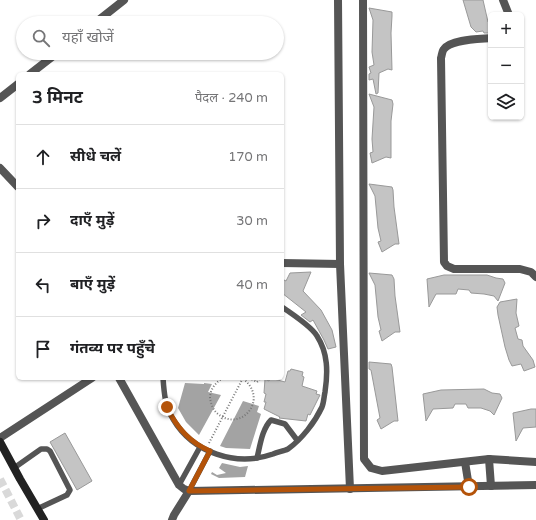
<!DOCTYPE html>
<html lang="hi">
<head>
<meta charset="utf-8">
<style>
  body { margin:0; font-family:"Varela Round","Noto Sans Devanagari",sans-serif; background:#f2f2f2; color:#202124 }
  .controls { position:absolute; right:12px; top:12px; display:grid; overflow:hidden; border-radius:6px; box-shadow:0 1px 3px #0004 }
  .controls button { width:36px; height:36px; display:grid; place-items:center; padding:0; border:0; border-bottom:1px solid #e0e0e0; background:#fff; color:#202124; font:20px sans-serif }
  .stop { position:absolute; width:12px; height:12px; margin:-9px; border:3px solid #b45309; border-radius:50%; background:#fff }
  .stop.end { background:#b45309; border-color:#fff; box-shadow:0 1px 4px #0008 }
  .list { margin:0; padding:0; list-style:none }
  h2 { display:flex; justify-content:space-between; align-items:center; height:52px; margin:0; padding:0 16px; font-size:17px }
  h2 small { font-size:13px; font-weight:400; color:#757577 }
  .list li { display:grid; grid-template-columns:26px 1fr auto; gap:12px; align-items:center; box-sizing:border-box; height:64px; padding:0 16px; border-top:1px solid #e0e0e0 }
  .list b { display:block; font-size:15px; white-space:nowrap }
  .list em { font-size:13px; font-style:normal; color:#757577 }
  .icon { flex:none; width:22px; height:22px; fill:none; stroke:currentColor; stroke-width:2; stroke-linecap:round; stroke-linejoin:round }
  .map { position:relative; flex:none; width:536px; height:520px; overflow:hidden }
  .search { position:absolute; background:#fff; box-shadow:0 1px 3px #0004; left:16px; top:16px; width:268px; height:44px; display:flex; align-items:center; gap:10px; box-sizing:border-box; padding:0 14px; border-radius:22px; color:#757577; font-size:15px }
  .panel { position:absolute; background:#fff; box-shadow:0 1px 3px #0004; left:16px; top:72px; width:268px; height:308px; border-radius:6px }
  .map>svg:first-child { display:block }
  .water { fill:#a3a3a3 }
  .building { fill:#c4c4c4; stroke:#999 }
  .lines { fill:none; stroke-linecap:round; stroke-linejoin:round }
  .secondary-tunnel { stroke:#d9d9d9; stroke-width:8; stroke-dasharray:8 4; stroke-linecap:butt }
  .path { stroke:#777; stroke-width:2; stroke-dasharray:1 2; stroke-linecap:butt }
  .service { stroke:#555; stroke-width:5.5 }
  .minor { stroke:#555; stroke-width:8 }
  .secondary { stroke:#222; stroke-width:8 }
  .route { stroke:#b45309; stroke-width:5 }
</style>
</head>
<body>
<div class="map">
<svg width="536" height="520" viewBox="0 0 536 520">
  <rect width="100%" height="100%" fill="#fff"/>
  <!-- water -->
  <g class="water">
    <polygon points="185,383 204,384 204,383 212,384 208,392 221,395 199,435 186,422 178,408"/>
    <polygon points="243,401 259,406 257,412 261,414 250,449 226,448 220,446"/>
    <polygon points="222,463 240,467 248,466 245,477 219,478 211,474 212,472 217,475 226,473 219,468"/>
  </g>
  <!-- building -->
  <g class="building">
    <polygon points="463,0 483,0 488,22 491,22 491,33 484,33 483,31 476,32 471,27"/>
    <polygon points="369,8 392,12 392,16 391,33 392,70 388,69 379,73 378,93 376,94 373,79 369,80 369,74 371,73 369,67 374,65 372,52 373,20"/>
    <polygon points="369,94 392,100 393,104 391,121 391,158 386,157 372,163 370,153 373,152 372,139 374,107"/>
    <polygon points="369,184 392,187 393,190 394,207 399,244 395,244 382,252 378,242 381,241 378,228 375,196"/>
    <polygon points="311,272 303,291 321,310 332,330 336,347 328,349 324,340 313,320 310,322 301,315 306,312 282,293 282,279 286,281 290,273"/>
    <polygon points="369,273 392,275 394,279 395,296 400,332 395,332 382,341 379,331 381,330 378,317 375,285"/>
    <polygon points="444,275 487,275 496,278 503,279 505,283 498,301 494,296 484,294 471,293 469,290 458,289 456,294 436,294 429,307 427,279"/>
    <polygon points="517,299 516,313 519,326 515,328 518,339 522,340 523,346 533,360 535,367 524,371 521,364 512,366 509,360 505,347 498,315 497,307 500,302"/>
    <polygon points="369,362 391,364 392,367 398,421 394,421 381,429 377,420 380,418 371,370 369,369"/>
    <polygon points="291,369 303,372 302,376 304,377 302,386 317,391 316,394 320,395 310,415 308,414 306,421 279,418 280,417 264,409 266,402 264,402 266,394 264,393 265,379 269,381 270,378 285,382 288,371 290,371"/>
    <polygon points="484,389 492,393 500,394 502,398 494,415 490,411 481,408 468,408 466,404 455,404 453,408 433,409 426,421 423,394 441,390"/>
    <polygon points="531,409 536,409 536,427 523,428 516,441 513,413"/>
    <polygon points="65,433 92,481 77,490 50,442"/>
  </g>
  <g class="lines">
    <!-- secondary-tunnel -->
    <polyline class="secondary-tunnel" points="0,479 21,520"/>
    <!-- path -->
    <g class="path">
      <path d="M223,378C216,382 210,389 210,398C211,404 213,410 218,414C242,433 270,398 242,378"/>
      <polyline points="249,378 257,382 261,378"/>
      <polyline points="264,378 265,379"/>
      <polyline points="209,443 243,378"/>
    </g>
    <!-- service -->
    <g class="service">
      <path d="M163,378C164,392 165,407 173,419C193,453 236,467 273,454C278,452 284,451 288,449C302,439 315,422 322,407C324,402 324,396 325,392C328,372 328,353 317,336C312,327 291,313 282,307"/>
      <path d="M257,458C260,446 262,429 271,420L285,424L297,440"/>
      <polyline points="14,468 41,449 47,449 50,451 70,490 67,495 37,509"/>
      <polyline points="179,485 200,447"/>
      <polyline points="189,491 210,451"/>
    </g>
    <!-- minor -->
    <g class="minor">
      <polyline points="338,0 340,264 350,489"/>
      <polyline points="363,0 364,459 371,468 382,471 489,459 536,462"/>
      <polyline points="503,0 509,15"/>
      <polyline points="95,23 124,0"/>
      <path d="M491,38C479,39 451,39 444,49C442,51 442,55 441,58L444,262L447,266L454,269H520L531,272L536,277"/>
      <polyline points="30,74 57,53"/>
      <polyline points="0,98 18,84"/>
      <polyline points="0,168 18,187"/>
      <polyline points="282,263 340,264"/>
      <polyline points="119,378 179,485 184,489 189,491 536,485"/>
      <polyline points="0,438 92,378"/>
      <polyline points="489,459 491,486"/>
      <polyline points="465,462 469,487"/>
      <polyline points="172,520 174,515 189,491"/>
    </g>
    <!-- secondary -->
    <polyline class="secondary" points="0,442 20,479 44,520"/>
  </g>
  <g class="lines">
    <!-- route -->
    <path class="route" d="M167,407C176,427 189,442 210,451L189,491L469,487"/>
  </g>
</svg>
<div class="controls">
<button>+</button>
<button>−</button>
<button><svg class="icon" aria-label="layers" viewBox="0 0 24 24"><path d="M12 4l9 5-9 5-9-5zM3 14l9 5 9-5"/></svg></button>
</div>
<div class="stop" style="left:469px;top:487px"></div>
<div class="stop end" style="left:167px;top:407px"></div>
<div class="search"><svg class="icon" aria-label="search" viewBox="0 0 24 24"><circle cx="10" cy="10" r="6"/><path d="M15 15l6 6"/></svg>यहाँ खोजें</div>
<section class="panel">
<h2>3 मिनट<small>पैदल · 240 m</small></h2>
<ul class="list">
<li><svg class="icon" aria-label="ahead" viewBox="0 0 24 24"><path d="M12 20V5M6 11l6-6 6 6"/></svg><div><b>सीधे चलें</b></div><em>170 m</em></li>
<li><svg class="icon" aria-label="right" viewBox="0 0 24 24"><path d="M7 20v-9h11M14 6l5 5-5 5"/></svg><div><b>दाएँ मुड़ें</b></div><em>30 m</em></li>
<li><svg class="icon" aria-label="left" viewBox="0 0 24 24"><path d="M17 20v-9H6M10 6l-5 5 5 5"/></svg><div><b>बाएँ मुड़ें</b></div><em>40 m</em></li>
<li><svg class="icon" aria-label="arrive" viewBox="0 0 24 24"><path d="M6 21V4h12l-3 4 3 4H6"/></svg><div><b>गंतव्य पर पहुँचे</b></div></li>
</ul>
</section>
</div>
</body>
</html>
